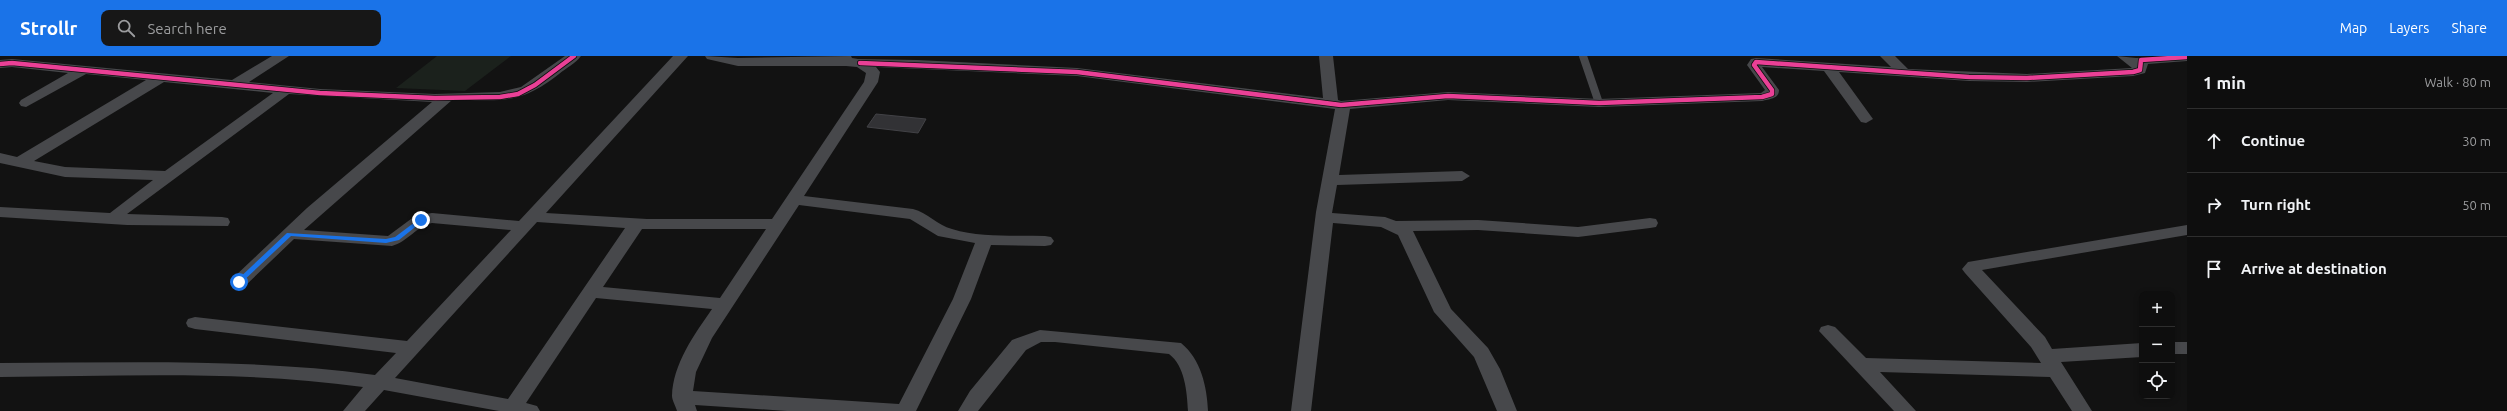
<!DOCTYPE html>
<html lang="en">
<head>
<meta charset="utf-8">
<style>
  body { margin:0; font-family:Ubuntu,sans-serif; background:#171717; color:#f1f3f6 }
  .controls { position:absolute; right:12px; bottom:12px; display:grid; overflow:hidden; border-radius:8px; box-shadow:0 2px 6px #0003 }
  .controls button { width:36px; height:36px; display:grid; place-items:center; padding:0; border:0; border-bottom:1px solid #2e2e2e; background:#0e0e0e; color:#f1f3f6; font:20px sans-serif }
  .stop { position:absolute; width:12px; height:12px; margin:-9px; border:3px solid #1a73e8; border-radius:50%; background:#fff }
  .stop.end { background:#1a73e8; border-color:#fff; box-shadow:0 1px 4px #0008 }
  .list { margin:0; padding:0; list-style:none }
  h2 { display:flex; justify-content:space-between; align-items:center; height:52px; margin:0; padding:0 16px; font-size:17px }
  h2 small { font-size:13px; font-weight:400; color:#9b9c9e }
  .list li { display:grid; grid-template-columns:26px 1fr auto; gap:12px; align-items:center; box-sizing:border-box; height:64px; padding:0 16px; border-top:1px solid #2e2e2e }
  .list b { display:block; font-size:15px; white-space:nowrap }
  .list em { font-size:13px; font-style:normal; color:#9b9c9e }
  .icon { flex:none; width:22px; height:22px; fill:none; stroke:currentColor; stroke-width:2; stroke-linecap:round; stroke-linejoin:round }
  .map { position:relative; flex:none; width:2187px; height:355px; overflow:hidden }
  header { display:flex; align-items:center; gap:24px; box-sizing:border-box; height:56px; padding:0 20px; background:#1a73e8; color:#fff }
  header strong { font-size:19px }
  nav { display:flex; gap:22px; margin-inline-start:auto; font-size:14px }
  .search { width:280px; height:36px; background:#171717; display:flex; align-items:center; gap:10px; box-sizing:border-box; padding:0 14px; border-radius:8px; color:#9b9c9e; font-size:15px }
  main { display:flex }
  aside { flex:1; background:#0e0e0e }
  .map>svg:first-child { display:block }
  .green { fill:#1b211c }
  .building { fill:#323235; stroke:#424246 }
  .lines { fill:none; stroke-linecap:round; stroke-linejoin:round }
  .lane { stroke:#47484b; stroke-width:8 }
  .street { fill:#47484b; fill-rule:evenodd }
  .cycleway-casing { stroke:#0d0d0e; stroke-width:6 }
  .cycleway { stroke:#ea4096; stroke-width:4.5 }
  .route { fill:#1a73e8 }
</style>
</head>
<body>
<header>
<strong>Strollr</strong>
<div class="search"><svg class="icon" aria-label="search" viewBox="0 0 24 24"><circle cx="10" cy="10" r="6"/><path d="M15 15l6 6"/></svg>Search here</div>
<nav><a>Map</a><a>Layers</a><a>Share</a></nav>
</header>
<main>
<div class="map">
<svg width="2187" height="355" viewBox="0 0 2187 355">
  <rect width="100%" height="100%" fill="#121212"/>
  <!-- green -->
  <polygon class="green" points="437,0 511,0 465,35 396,32"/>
  <!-- building -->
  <polygon class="building" points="876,58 926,63 918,77 867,71"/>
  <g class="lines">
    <!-- lane -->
    <polyline class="lane" points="1583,0 1599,47"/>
    <!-- street -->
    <g class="street">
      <path d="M272,0H289L249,26L320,33L435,38L500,36L521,31L565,0H581C576,7 566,12 559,18C517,51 501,43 452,44L304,174L388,180L415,160L432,157L519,165L673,0H688L546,157L647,163H772L864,26L866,17L857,11L846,10H738L707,3L705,0L738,2L851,0L852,2L858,3L917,4L1077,12L1323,42L1319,0H1333L1338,44L1341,45L1448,36L1599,43L1761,37L1765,34L1747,9L1751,3L1756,2L1891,11L1880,0H1895L1908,13L2027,18L2132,12L2117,0L2136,2L2187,0V5L2148,8L2145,17L2133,20L2027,26L1969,25L1839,16L1873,63L1866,67L1861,66L1824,15L1762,11L1779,34C1779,43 1769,43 1762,45L1599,51L1448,44L1350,53L1339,119L1462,115L1470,120L1462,125L1337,129L1332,157L1385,161L1396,165L1478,164L1578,171L1650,162L1656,163L1658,167L1656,171L1650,172L1578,181L1478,174L1413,175L1451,253L1488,292L1500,313L1517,355H1497L1474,301L1434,256L1398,179L1381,171L1333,167L1311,355H1291L1316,156L1335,53L1077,20L876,11L880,16L878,26L804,140L913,153C928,157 937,169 952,173C981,182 1014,179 1045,180L1051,181L1054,185L1051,189L1045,190L991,189L971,243L916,355H787L695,349L697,355H677C676,351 672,344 672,340C673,308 694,279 712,253L596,242L526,347L537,350L540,355H499L384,334L365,355H343L363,331C243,314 121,320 0,321V307C125,307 250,302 375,319L396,297L195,273L188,271L186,267L188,263L195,261L407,285L511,174L432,167C417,170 407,186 392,190L294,183L245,230H233L230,226L233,222L307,152L432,46L289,38L127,158L222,161L228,162L230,166L228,170L127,169L0,161V151L110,157L153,124L65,121L0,107V97L17,101L146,24L86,18L26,51L21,50L19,47L21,44L68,17L12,11L0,12V4L12,3L232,24ZM164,26L273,37L165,115L65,111L34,105ZM799,149L910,163L938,180L975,187L953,243L899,348L693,335L696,316L712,282ZM537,166L625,172L508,343L395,322ZM642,173H766L720,242L603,231Z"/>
      <polygon points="2187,169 2187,179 1982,214 2045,281 2052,293 2142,287 2142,301 2061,306 2092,355 2072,355 2050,321 1880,316 1916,355 1894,355 1819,275 1821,271 1828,269 1835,271 1866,302 2041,307 2031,291 1965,217 1962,213 1968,206"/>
      <path d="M1040,274L1181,287C1201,303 1207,331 1208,355H1188C1187,336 1185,310 1169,298L1055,286H1041L1026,294L978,355H958L970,335L1012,284Z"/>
      <rect x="2172" y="286" width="15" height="12"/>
    </g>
    <defs>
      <g id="cycleway">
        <polyline points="860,7 1077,16 1341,49 1448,40 1599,47 1762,41 1772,38 1772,34 1754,9 1756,6 1969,21 2027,22 2133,16 2140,14 2141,4 2187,1"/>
        <polyline points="0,8 12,7 320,37 435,42 500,41 518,38 535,29 574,0"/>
      </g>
    </defs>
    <!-- cycleway casing -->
    <use href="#cycleway" class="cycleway-casing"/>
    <!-- cycleway -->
    <use href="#cycleway" class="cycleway"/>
  </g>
  <!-- route -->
  <polygon class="route" points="419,163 424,164 399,184 386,187 291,180 241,227 235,226 287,177 386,183 395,181"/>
</svg>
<div class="controls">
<button>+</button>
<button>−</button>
<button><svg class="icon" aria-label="locate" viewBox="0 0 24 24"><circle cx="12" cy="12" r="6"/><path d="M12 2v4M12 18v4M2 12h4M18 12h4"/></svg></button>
</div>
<div class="stop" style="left:239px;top:226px"></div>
<div class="stop end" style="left:421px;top:164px"></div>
</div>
<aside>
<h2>1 min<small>Walk · 80 m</small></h2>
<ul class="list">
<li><svg class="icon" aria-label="ahead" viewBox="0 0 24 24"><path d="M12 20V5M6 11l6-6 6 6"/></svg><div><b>Continue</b></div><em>30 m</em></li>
<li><svg class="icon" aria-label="right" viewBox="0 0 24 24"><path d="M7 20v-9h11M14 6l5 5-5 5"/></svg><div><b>Turn right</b></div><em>50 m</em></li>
<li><svg class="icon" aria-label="arrive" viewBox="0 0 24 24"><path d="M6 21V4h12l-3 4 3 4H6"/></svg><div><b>Arrive at destination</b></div></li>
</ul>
</aside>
</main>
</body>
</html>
